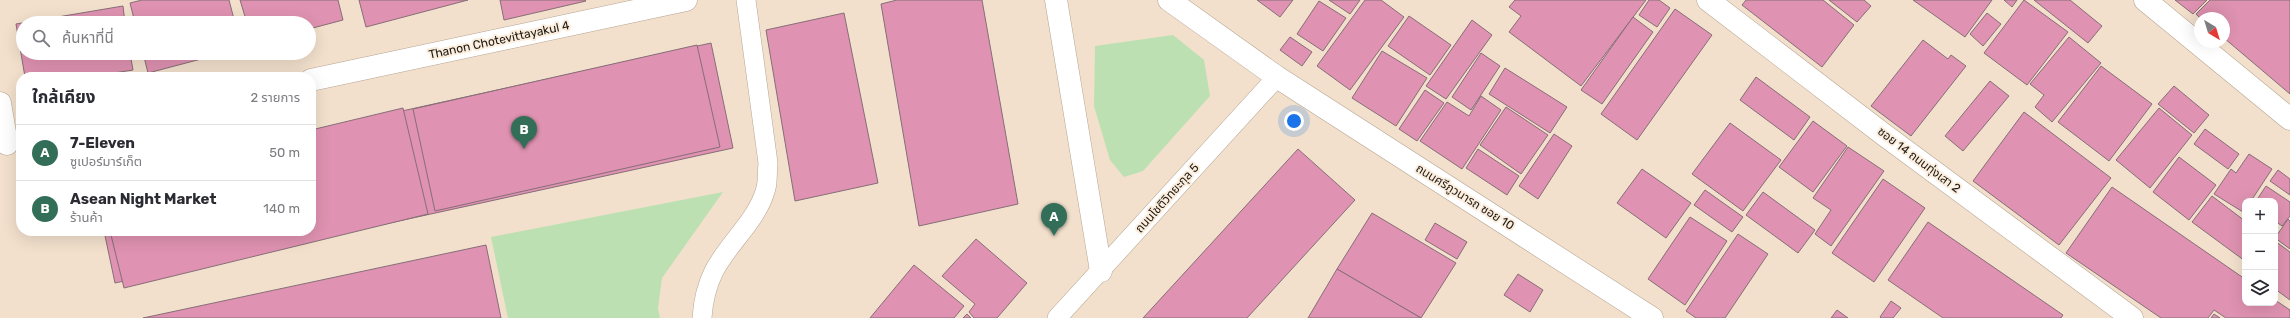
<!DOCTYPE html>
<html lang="th">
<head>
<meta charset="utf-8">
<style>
  body { margin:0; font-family:Rubik,"Noto Sans Thai",sans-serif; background:#f2f2f3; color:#2b2b33 }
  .controls { position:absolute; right:12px; bottom:12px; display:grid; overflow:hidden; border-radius:8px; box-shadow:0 4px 16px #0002 }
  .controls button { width:36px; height:36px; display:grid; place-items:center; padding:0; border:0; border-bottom:1px solid #e1e1e2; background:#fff; color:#2b2b33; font:20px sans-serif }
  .compass { position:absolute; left:2194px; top:12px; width:36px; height:36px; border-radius:50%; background:#fff; box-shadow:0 4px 16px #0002; rotate:142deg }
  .you { position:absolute; left:1294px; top:121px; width:14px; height:14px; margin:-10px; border:3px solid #fff; border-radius:50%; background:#1a73e8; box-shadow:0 0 0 6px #1a73e833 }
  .badge { display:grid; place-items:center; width:26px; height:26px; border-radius:50%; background:#326e58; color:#fff; font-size:13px; font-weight:700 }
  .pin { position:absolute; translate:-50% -33px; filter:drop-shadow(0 1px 2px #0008) }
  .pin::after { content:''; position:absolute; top:21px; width:14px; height:12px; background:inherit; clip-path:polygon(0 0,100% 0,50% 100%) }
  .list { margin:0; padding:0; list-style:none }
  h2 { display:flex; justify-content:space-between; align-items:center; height:52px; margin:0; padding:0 16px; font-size:17px }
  h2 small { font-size:13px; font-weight:400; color:#7c7c81 }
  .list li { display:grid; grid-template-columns:26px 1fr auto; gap:12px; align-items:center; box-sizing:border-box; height:56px; padding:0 16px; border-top:1px solid #e1e1e2 }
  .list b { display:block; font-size:15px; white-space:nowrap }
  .list p { margin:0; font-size:13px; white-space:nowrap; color:#7c7c81 }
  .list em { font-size:13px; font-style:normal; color:#7c7c81 }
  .icon { flex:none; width:22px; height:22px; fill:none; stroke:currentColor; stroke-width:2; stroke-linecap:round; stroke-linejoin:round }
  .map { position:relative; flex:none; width:2290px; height:318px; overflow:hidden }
  .search { position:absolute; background:#fff; box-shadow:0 4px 16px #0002; left:16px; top:16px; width:300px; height:44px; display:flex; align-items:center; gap:10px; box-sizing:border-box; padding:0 14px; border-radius:22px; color:#7c7c81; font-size:15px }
  .panel { position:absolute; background:#fff; box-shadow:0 4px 16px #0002; left:16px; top:72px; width:300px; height:164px; border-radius:16px }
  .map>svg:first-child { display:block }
  .green { fill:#bce0b2 }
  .building { fill:#df92b1; stroke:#866e77 }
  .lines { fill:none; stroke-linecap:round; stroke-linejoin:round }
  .lane-casing { stroke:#b6a592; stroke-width:20 }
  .street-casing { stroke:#b6a592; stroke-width:23 }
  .lane { stroke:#fff; stroke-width:19 }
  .street { stroke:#fff; stroke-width:22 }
  .labels { text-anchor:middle; stroke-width:4; stroke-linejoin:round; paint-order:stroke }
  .street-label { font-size:12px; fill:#1e1811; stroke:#fceede }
</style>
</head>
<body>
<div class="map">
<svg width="2290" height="318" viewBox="0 0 2290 318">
  <rect width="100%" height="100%" fill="#f2e0cc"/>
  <!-- green -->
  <g class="green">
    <polygon points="1173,35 1204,60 1210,96 1143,171 1124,177 1110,160 1094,106 1095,46"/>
    <polygon points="723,192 662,278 658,308 660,318 508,318 491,237"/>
  </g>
  <!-- building -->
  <g class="building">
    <polygon points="142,0 229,0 235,23 135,23 130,3"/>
    <polygon points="240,0 338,0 343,20 309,29 309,23 247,23"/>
    <polygon points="359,0 468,0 366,27"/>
    <polygon points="500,0 585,0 586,1 504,20"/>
    <polygon points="897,0 982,0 1018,204 919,226 881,4"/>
    <polygon points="1257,0 1293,0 1280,17"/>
    <polygon points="1329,0 1360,0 1350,14"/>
    <polygon points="1365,0 1381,0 1404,17 1350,90 1317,66"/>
    <polygon points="1515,0 1646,0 1581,86 1509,32 1521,16 1509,7"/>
    <polygon points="1649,0 1659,0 1670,8 1657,27 1639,15"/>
    <polygon points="1746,0 1823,0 1854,25 1822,67 1742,5"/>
    <polygon points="1829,0 1864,0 1871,6 1857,22"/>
    <polygon points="1913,0 1992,0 1965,37"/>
    <polygon points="2004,0 2017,0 2012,7"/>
    <polygon points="2024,0 2068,32 2027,85 1984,53"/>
    <polygon points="2034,0 2070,0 2102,26 2088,43"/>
    <polygon points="2175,0 2207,0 2193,14"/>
    <polygon points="2210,0 2290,0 2290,94 2224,38 2224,18 2200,18 2196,14"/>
    <polygon points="1319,1 1346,18 1323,51 1297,34"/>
    <polygon points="123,6 125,23 23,23 23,53 130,53 133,70 88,77 25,77 16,24"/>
    <polygon points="1675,9 1712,35 1637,140 1601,114"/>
    <polygon points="844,13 878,183 795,201 766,30"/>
    <polygon points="1987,13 2001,24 1983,46 1970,34"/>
    <polygon points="1409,16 1451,45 1430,75 1388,46"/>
    <polygon points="1633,17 1653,32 1602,104 1581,90"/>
    <polygon points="1472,20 1492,35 1446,99 1426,86"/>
    <polygon points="1290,37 1312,52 1302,66 1280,50"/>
    <polygon points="2069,37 2101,63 2052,122 2035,107 2044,95 2030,84"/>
    <polygon points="1923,40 1948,59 1951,55 1966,66 1911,136 1871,106"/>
    <polygon points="711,43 733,148 115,283 104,231 311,231 311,131"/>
    <polygon points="697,45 720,147 435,211 413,109"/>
    <polygon points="1382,51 1427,78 1396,126 1352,98"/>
    <polygon points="143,53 224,53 148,73"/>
    <polygon points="1481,53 1500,66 1471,110 1452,97"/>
    <polygon points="2101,66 2152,104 2109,161 2058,122"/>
    <polygon points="1505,68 1567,107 1550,133 1489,94"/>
    <polygon points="1756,77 1810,117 1794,140 1740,100"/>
    <polygon points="1990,81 2009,96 1963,151 1945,136"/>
    <polygon points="2174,86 2209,115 2194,133 2158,104"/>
    <polygon points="1425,90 1444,103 1417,141 1399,129"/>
    <polygon points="1481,96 1501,110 1462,169 1420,141 1447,102 1469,116"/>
    <polygon points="1506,107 1548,135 1521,174 1480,145"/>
    <polygon points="403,108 428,214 124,288 110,231 311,231 311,130"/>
    <polygon points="2159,108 2192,135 2150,188 2116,160"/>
    <polygon points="2024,112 2111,178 2059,245 1973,181"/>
    <polygon points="1813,121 1847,146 1813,192 1779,167"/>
    <polygon points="1730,123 1781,160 1743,211 1692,174"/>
    <polygon points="2205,129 2239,154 2228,169 2194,144"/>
    <polygon points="1554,134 1572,146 1538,199 1519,186"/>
    <polygon points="1848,147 1884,171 1831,246 1815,234 1831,210 1813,198"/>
    <polygon points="1298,149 1355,200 1247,318 1143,318"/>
    <polygon points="1478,149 1519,176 1507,195 1466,168"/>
    <polygon points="2249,154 2272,169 2251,201 2245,201 2243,212 2214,194 2231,169 2236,173"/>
    <polygon points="2179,157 2216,185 2189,220 2153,192"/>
    <polygon points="1642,169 1691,203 1666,238 1617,203"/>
    <polygon points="2278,170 2290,179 2290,195 2270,181"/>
    <polygon points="1883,179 1925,208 1874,282 1832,253"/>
    <polygon points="2266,186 2290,202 2290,216 2282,226 2275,221 2275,201 2256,201"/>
    <polygon points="2112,187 2245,279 2245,303 2275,303 2275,300 2290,310 2290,318 2226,318 2214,310 2208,318 2161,318 2066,253"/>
    <polygon points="1705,190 1743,217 1732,232 1694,205"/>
    <polygon points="1763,192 1815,230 1798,253 1746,215"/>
    <polygon points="2212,196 2245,221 2245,261 2192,222"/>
    <polygon points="1372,213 1456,263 1421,318 1337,269"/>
    <polygon points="1690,217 1727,241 1685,305 1648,279"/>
    <polygon points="2288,219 2290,221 2290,249 2275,238"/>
    <polygon points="1928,222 2063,315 2061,318 1943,318 1888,280"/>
    <polygon points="1435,223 1467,242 1457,259 1425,240"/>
    <polygon points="1738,234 1768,254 1725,318 1696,318 1686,311"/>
    <polygon points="976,239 1027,283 997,318 974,318 969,312 975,304 942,276"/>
    <polygon points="2275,241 2290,252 2290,300 2275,289"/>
    <polygon points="486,245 501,318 143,318"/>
    <polygon points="914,265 964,306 954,318 870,318"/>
    <polygon points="1337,269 1421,318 1308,318"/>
    <polygon points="1518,274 1543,290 1530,312 1504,295"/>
    <polygon points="1891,301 1901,308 1893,318 1881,318 1880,317"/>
    <polygon points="1837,310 1848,318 1831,318"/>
    <polygon points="967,314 971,318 963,318"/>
    <polygon points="2214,314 2220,318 2211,318"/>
  </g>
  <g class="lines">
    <defs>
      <g id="lane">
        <path d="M702,318C703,302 707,285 714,271C729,242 758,220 766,188C768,180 767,171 768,163L746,0"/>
        <polyline points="1057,318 1277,77"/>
      </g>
      <g id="street">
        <polyline points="1056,0 1101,271"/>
        <polyline points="1169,0 1277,77 1652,318"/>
        <polyline points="1708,0 1883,134 2132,318"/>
        <polyline points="2145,0 2290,119"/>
        <polyline points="311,80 686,0"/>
        <polyline points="0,103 7,144"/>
      </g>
    </defs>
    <!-- lane casing -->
    <use href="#lane" class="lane-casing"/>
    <!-- street casing -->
    <use href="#street" class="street-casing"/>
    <!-- lane -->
    <use href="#lane" class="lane"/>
    <!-- street -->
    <use href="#street" class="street"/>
  </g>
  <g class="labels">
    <!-- street labels -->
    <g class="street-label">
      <text transform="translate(499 40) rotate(-12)" y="4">Thanon Chotevittayakul 4</text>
      <text transform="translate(1919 160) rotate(37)" y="4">ซอย 14 ถนนทุ่งเสา 2</text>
      <text transform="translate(1465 197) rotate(32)" y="4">ถนนศรีภูวนารถ ซอย 10</text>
      <text transform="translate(1167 198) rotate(-48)" y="4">ถนนโชติวิทยะกุล 5</text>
    </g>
  </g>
</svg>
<div class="controls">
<button>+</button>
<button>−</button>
<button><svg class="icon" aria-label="layers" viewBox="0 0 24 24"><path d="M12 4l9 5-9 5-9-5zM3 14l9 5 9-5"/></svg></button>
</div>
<svg class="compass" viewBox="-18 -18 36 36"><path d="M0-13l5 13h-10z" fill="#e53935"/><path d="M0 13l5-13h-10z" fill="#7c7c81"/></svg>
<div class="you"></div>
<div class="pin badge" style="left:1054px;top:236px">A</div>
<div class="pin badge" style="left:524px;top:149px">B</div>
<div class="search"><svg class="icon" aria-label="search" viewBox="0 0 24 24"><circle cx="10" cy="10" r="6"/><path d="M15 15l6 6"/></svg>ค้นหาที่นี่</div>
<section class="panel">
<h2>ใกล้เคียง<small>2 รายการ</small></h2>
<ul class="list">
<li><span class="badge">A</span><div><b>7-Eleven</b><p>ซูเปอร์มาร์เก็ต</p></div><em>50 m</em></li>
<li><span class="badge">B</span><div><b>Asean Night Market</b><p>ร้านค้า</p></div><em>140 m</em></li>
</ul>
</section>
</div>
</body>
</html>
